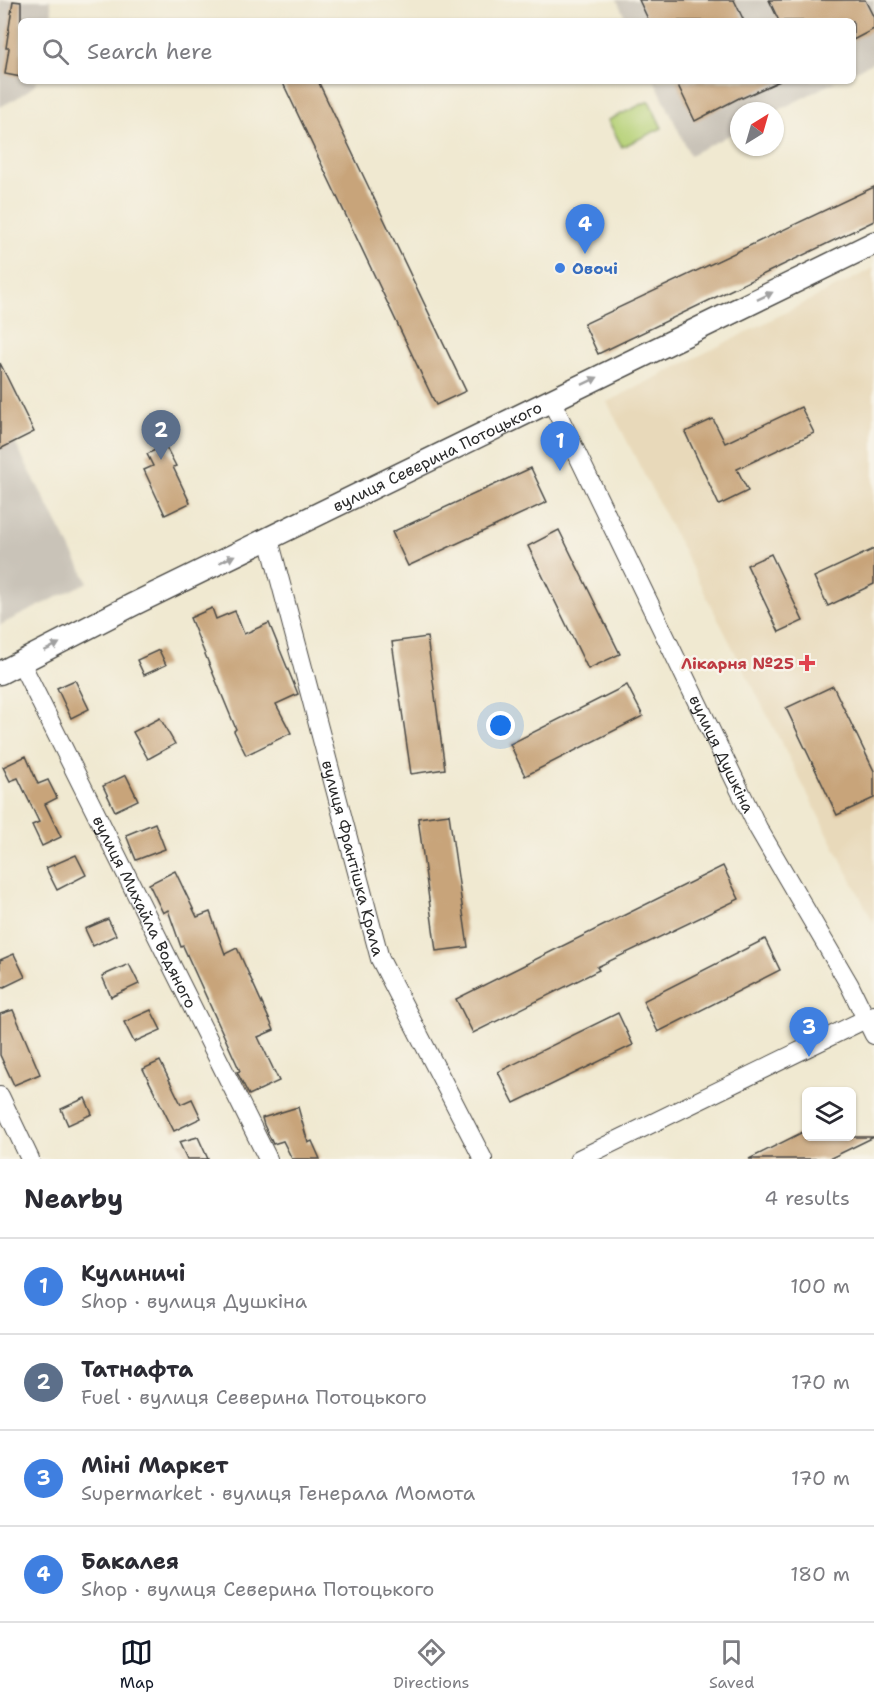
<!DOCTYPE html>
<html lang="en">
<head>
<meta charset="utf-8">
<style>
  body { margin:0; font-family:"Shantell Sans",sans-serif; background:#f7f7f7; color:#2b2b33 }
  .controls { position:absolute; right:18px; bottom:18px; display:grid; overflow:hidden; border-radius:9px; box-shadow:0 2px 4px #0004 }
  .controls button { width:54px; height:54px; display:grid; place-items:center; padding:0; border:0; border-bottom:2px solid #e1e1e2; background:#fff; color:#2b2b33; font:30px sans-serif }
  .compass { position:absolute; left:730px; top:102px; width:54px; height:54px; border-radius:50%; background:#fff; box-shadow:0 2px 4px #0004; rotate:37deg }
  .you { position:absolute; left:501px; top:726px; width:21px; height:21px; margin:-15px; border:4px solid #fff; border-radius:50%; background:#1a73e8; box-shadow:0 0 0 9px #1a73e833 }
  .badge { display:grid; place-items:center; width:39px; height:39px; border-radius:50%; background:#111827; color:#fff; font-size:20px; font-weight:700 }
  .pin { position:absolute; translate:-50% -50px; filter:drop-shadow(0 2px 3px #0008) }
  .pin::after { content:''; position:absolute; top:32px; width:21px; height:18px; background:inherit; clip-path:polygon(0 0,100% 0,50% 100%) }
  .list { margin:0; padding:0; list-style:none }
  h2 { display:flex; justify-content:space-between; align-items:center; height:78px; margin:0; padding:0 24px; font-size:26px }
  h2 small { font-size:20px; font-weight:400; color:#7c7c81 }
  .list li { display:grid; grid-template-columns:39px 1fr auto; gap:18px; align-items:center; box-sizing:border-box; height:96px; padding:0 24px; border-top:2px solid #e1e1e2 }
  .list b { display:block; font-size:22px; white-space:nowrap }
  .list p { margin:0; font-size:20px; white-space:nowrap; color:#7c7c81 }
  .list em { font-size:20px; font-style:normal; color:#7c7c81 }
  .icon { flex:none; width:33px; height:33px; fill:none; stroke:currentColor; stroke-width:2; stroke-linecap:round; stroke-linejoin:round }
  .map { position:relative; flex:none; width:874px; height:1159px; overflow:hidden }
  .search { position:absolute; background:#fff; box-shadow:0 2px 4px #0004; left:18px; right:18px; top:18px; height:66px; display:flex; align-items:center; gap:15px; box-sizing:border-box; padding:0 21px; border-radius:9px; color:#7c7c81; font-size:22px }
  .sheet { height:462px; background:#fff }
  nav { display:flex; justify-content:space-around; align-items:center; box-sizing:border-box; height:84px; border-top:2px solid #e1e1e2; background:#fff; font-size:16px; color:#7c7c81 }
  nav a { display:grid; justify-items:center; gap:3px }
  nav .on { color:#111827 }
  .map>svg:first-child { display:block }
  .built { fill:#e8d9ba }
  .industrial { fill:#c9c3b8 }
  .green { fill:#b6d177; stroke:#707e51; stroke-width:1.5 }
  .building { fill:#c8a47a }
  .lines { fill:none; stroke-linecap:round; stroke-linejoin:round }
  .minor-casing { stroke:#494844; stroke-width:20 }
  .tertiary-casing { stroke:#494844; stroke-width:25 }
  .minor { stroke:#fff; stroke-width:18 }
  .tertiary { stroke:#fff; stroke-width:22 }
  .oneway { fill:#a0a0a0 }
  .shop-dot { fill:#3f7fe0; stroke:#f7f3e8; stroke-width:2 }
  .health-dot { fill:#e0444e; stroke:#f7f3e8; stroke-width:2 }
  .labels { text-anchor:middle; stroke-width:5; stroke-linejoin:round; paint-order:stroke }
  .shop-label { font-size:16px; font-weight:bold; fill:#366cbe; stroke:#f7f3e8; text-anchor:start }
  .street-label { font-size:16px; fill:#2b2b2b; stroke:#f7f3e8 }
  .health-label { font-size:16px; font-weight:bold; fill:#be3a42; stroke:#f7f3e8; text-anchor:end }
</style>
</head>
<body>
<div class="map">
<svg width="874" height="1159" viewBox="0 0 874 1159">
  <rect width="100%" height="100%" fill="#f7f3e8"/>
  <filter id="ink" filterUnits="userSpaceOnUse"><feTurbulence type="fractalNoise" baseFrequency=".0167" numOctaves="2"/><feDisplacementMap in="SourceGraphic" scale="12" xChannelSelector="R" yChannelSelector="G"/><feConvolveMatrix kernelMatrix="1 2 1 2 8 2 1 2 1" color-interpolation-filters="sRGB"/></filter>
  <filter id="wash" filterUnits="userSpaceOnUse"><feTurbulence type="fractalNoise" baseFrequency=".008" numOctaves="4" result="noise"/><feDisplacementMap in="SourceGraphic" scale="24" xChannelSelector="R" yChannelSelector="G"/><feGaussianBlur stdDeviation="1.35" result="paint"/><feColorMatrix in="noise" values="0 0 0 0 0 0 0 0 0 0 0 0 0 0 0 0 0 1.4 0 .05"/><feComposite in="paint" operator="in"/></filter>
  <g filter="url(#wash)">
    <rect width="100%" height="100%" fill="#f0e9d1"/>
    <!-- built -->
    <polygon class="built" points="874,268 874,924 607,402"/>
    <!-- industrial -->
    <g class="industrial">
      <polygon points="0,0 50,0 52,11 51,21 21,21 21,81 37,81 34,86 17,98 0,107"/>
      <polygon points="617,0 874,0 874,62 853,72 853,21 627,21"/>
      <polygon points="655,81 836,81 775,112 739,111 739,130 690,155"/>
      <polygon points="0,363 34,432 15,443 88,582 0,625"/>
    </g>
    <!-- green -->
    <polygon class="green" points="649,101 662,128 622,147 608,120"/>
    <g id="blocks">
      <!-- building -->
      <g class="building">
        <polygon points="639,0 734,0 744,21 649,21"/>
        <polygon points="769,0 865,0 874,18 874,29 853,40 853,21 779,21"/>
        <polygon points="13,1 21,2 21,77 5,74 9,48 6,48"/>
        <polygon points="282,81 318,81 466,391 436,405"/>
        <polygon points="676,81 780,81 742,98 741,97 695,121"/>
        <polygon points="874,187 874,221 598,354 584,324"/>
        <polygon points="0,363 34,432 0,449"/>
        <polygon points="801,407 814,433 737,469 748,491 719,505 685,432 713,419 725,443"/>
        <polygon points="165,445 176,466 173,467 190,503 165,515 144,470 153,466 147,454"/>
        <polygon points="531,468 547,502 408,566 392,532"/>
        <polygon points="559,530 620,654 588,669 528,546"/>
        <polygon points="874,549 874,584 828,606 814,577"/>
        <polygon points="771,554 803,621 779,632 747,565"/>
        <polygon points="212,608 216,619 235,611 244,634 269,623 298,694 276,704 291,733 246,755 234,731 236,729 190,618"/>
        <polygon points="427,637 445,769 411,774 392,642"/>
        <polygon points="159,650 166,665 144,675 137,660"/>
        <polygon points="75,680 89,709 71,718 57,688"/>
        <polygon points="627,685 643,716 525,776 510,744"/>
        <polygon points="833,686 874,771 874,798 837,815 786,708"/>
        <polygon points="160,718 175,744 148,759 133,732"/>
        <polygon points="26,756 38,784 48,780 57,798 45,804 61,837 42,846 32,825 39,822 18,778 10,781 3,767"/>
        <polygon points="126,775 138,800 115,811 103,786"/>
        <polygon points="449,814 468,947 436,951 418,818"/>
        <polygon points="155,823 165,849 136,860 126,835"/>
        <polygon points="76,855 86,875 57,890 46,868"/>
        <polygon points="723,866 739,899 597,967 599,970 473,1033 456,999"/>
        <polygon points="175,871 197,917 210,912 225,954 237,948 274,1030 258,1037 279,1081 249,1095 237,1072 240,1071 183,946 181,947 168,910 163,913 149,884"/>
        <polygon points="108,919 116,935 93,946 85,929"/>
        <polygon points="765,939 780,970 658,1032 643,1001"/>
        <polygon points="14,954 25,977 0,989 0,960"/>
        <polygon points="129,964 139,984 111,997 102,976"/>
        <polygon points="13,1010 40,1074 14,1085 0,1055 0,1014"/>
        <polygon points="151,1010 161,1030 134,1042 124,1022"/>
        <polygon points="618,1013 633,1045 514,1103 498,1072"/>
        <polygon points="160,1061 181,1104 192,1099 201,1118 174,1131 143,1069"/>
        <polygon points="85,1098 92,1114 68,1125 61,1109"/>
        <polygon points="298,1107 308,1143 312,1141 320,1159 292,1159 283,1141 273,1144 264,1125 262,1118"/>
        <polygon points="807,1130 807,1137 874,1137 829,1159 749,1159"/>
        <polygon points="198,1137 208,1159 187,1159 179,1142"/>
      </g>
    </g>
  </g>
  <g filter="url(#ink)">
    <use href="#blocks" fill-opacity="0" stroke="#494844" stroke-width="1.5"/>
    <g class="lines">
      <defs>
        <g id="minor">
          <path id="s1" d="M551,400L758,828L849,984L874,1035"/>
          <path id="s2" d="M269,539L380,959L483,1159"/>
          <path id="s3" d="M21,663L268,1159"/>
          <polyline points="0,1096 30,1159"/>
          <polyline points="579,1159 874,1015"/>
        </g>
        <g id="tertiary">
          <path id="s4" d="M0,673L132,605L874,243"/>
        </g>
      </defs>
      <!-- minor casing -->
      <use href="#minor" class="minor-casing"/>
      <!-- tertiary casing -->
      <use href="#tertiary" class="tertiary-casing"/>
      <!-- minor -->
      <use href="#minor" class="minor"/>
      <!-- tertiary -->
      <use href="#tertiary" class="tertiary"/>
    </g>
    <!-- one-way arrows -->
    <defs><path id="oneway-solid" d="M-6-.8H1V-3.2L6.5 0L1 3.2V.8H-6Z" transform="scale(1.5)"/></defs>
    <g class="oneway">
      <use href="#oneway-solid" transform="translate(765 296) rotate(-26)"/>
      <use href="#oneway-solid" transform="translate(590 381) rotate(-26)"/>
      <use href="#oneway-solid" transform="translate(227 559) rotate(-26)"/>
      <use href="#oneway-solid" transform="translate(52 647) rotate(-27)"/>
    </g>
  </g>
  <!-- markers -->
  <circle class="shop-dot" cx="560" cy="268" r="6"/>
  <path class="health-dot" d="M804 654h6v6h6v6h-6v6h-6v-6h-6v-6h6z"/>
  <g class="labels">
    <!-- shop labels -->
    <g class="shop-label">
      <text x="572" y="274">Овочі</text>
    </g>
    <!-- street labels -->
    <g class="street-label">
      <text dy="6" stroke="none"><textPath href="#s4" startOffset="488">вулиця Северина Потоцького</textPath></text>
      <text dy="6" stroke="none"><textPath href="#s1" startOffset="393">вулиця Душкіна</textPath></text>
      <text dy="6" stroke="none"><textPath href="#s2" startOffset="330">вулиця Франтішка Крала</textPath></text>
      <text dy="6" stroke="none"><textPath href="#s3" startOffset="278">вулиця Михайла Водяного</textPath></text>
    </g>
    <!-- health labels -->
    <g class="health-label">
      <text x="794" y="669">Лікарня №25</text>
    </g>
  </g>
</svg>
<div class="controls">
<button><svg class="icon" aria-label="layers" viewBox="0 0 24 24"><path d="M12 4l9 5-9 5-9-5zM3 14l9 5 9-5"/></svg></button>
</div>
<svg class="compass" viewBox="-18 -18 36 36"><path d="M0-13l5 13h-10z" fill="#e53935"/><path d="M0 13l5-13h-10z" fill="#7c7c81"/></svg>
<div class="you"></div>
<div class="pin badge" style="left:560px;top:471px;background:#3f7fe0">1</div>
<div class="pin badge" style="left:161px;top:460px;background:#5c6f8a">2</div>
<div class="pin badge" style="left:809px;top:1057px;background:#3f7fe0">3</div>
<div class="pin badge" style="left:585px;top:254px;background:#3f7fe0">4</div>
<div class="search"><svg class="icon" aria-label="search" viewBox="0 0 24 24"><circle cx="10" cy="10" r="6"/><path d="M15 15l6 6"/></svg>Search here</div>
</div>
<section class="sheet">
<h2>Nearby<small>4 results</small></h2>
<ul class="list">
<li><span class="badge" style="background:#3f7fe0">1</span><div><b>Кулиничі</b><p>Shop · вулиця Душкіна</p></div><em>100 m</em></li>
<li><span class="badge" style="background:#5c6f8a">2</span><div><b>Татнафта</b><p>Fuel · вулиця Северина Потоцького</p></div><em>170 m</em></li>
<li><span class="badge" style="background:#3f7fe0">3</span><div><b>Міні Маркет</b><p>Supermarket · вулиця Генерала Момота</p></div><em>170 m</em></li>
<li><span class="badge" style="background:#3f7fe0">4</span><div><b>Бакалея</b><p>Shop · вулиця Северина Потоцького</p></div><em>180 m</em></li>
</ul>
</section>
<nav>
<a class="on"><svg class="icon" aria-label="map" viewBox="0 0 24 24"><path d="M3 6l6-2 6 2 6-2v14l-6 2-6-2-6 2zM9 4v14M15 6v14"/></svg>Map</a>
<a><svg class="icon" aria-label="directions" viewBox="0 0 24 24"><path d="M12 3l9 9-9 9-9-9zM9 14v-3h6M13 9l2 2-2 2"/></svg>Directions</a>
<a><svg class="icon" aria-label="saved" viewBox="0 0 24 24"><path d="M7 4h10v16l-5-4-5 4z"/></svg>Saved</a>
</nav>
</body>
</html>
